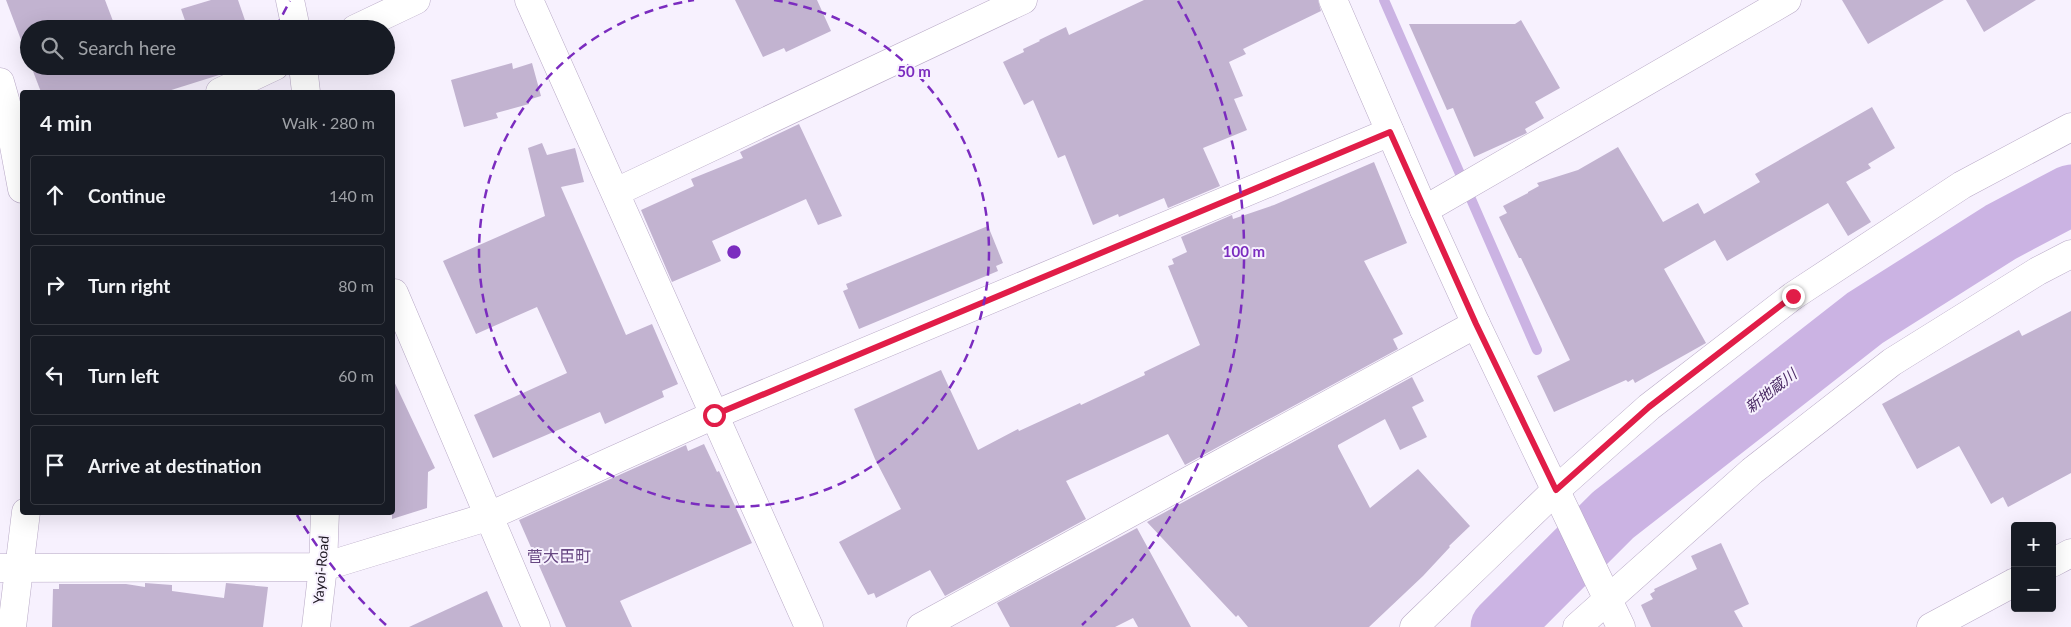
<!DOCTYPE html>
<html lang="en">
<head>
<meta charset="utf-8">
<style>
  body { margin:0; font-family:Lato,"Noto Sans JP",sans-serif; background:#242831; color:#f1f3f6 }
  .controls { position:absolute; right:15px; bottom:15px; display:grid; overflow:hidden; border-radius:5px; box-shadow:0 5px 20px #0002 }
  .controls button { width:45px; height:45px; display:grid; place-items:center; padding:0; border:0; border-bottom:1px solid #363941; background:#171b24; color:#f1f3f6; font:25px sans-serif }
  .stop { position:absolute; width:15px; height:15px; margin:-11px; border:4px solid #e11d48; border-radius:50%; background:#fff }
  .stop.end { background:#e11d48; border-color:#fff; box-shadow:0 1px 5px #0008 }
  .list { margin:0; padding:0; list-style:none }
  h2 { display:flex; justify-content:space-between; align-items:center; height:65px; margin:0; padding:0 20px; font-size:21px }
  h2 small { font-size:16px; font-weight:400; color:#9ea1a6 }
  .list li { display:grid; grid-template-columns:32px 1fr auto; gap:15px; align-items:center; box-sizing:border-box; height:80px; margin:0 10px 10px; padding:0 10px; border:1px solid #363941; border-radius:5px }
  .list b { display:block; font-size:19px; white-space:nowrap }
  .list em { font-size:16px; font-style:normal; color:#9ea1a6 }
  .icon { flex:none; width:28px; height:28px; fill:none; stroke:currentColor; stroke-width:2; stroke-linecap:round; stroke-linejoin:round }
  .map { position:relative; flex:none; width:2071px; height:627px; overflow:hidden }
  .search { position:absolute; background:#171b24; box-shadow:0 5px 20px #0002; left:20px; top:20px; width:375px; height:55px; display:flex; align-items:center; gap:12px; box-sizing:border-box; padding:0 18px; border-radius:28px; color:#9ea1a6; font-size:19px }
  .panel { position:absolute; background:#171b24; box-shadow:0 5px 20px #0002; left:20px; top:90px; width:375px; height:425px; border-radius:5px }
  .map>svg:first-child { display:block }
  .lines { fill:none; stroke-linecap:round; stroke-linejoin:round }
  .stream { stroke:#cbb3e3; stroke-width:10 }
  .river { stroke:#cbb3e3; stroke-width:61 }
  .building { fill:#c2b3d0 }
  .minor-casing { stroke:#b8a9c6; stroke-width:29 }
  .tertiary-casing { stroke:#b8a9c6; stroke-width:29 }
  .minor { stroke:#fff; stroke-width:28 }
  .tertiary { stroke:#fff; stroke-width:28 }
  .route { stroke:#e11d48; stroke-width:6 }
  .ring { fill:none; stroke:#7b2cbf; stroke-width:2.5; stroke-dasharray:9 6 }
  .labels { text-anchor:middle; stroke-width:4; stroke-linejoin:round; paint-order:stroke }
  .street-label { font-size:14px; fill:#1d1722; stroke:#f7f1fe }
  .water-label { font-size:15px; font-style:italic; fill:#4a2a64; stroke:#f7f1fe }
  .quarter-label { font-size:16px; fill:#674782; stroke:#f7f1fe }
  .centre { fill:#7b2cbf; stroke:#f7f1fe; stroke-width:2.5 }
  .ring-label { font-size:15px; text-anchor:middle; font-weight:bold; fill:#7b2cbf; stroke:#f7f1fe; stroke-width:4; stroke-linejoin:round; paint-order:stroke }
</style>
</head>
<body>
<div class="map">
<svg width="2071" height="627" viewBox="0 0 2071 627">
  <rect width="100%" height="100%" fill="#f7f1fe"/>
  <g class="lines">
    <!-- stream -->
    <polyline class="stream" points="1384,0 1537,350"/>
    <!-- river -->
    <polyline class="river" points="1501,627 1613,515 1865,318 2001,232 2071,195"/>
  </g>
  <!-- building -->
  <g class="building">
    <polygon points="6,0 105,0 116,29 29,29 29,61"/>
    <polygon points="211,0 238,0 248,29 188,29 181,9"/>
    <polygon points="735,0 817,0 831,31 786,52 784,48 763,57"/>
    <polygon points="1144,0 1318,0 1321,11 1243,49 1246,54 1229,62 1243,96 1234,99 1247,130 1203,148 1220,186 1168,208 1164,198 1119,217 1118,214 1093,225 1065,155 1058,158 1033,100 1024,105 1003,62 1024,52 1023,49 1040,41 1039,40 1066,27 1069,35"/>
    <polygon points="1842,0 1944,0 1868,44"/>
    <polygon points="1966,0 2036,0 1984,32"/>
    <polygon points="1521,20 1560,88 1535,102 1544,118 1525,129 1527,133 1474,157 1453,108 1447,110 1409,24 1515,24"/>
    <polygon points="512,63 513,69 532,63 541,96 528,100 529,104 496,113 498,118 464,127 451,80"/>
    <polygon points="31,66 233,66 219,75 165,92 41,92"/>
    <polygon points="1872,107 1895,148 1868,164 1871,168 1846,182 1871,222 1848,236 1828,203 1727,261 1715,240 1664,269 1706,343 1635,383 1633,379 1628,382 1626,380 1554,412 1537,376 1570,360 1521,258 1519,258 1499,217 1507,213 1503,206 1528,193 1528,192 1539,186 1537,183 1578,170 1618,147 1663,222 1698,203 1704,214 1760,182 1755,174"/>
    <polygon points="799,124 842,216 818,225 806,199 712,241 721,261 672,282 641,210 694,186 691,179 743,158 740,152"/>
    <polygon points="542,143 547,155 575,148 584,182 561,187 601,278 626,335 652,324 678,384 662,391 664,397 605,424 600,412 493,458 474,415 567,373 537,307 476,334 443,261 545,216 528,148"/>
    <polygon points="1374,162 1407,243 1364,261 1403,334 1393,339 1398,349 1185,465 1168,434 1066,481 1086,519 945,596 930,570 876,598 874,593 868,595 839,542 901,509 875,459 854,409 941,370 978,450 1018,429 1019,431 1080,403 1081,405 1145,375 1144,372 1200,345 1168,266 1174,264 1172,259 1187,252 1181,237 1232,215 1233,219 1274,205"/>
    <polygon points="988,226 1003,263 996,266 998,271 859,329 843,291 848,289 846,284"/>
    <polygon points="2071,311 2071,473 2008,507 2003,497 1991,504 1959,446 1917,469 1882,404 2019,330 2022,336"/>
    <polygon points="392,377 435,468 428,472 427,508 392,519"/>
    <polygon points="1412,377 1424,401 1412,407 1427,437 1400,450 1385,419 1338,445 1338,447 1370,508 1418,469 1470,526 1449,546 1450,547 1423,576 1369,627 1248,627 1238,615 1236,617 1147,522"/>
    <polygon points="704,444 717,472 719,471 752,543 620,601 632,627 566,627 519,520 686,445 688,451"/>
    <polygon points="1137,528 1191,627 1138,627 1133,618 1115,627 1010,627 997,603"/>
    <polygon points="1721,543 1749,604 1734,611 1743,627 1651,627 1641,605 1653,599 1650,594 1655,591 1654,589 1697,569 1691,556"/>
    <polygon points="145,583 172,585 172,591 224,598 226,583 268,587 263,627 52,627 53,589 59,589 59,584 126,584 145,587"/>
    <polygon points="487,591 503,627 409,627"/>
  </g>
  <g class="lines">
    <defs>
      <g id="minor">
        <polyline points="529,0 809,627"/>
        <polyline points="1333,0 1424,210 1476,324 1621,627"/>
        <polyline points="355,29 416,0"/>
        <polyline points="0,82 6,103 22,189"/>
        <polyline points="220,92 275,66"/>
        <polyline points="616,192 1023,0"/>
        <polyline points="1424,210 1787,0"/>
        <polyline points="2052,563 2071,553"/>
        <polyline points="0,568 323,567 487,517 714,415 1390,132"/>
        <polyline points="12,627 26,512"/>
        <polyline points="921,627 1476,324"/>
        <polyline points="1414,627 1556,490 1649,407 1793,296 1962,185 2071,127"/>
        <polyline points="1577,627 1752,471 1892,362 2038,271 2071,254"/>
        <polyline points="1931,627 2015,582"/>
      </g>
      <g id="tertiary">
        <polyline points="290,0 296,29"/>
        <polyline points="303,66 306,92"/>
        <polyline points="392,293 394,293 536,627"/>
        <polyline points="316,627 323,567 325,512"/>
      </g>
    </defs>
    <!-- minor casing -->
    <use href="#minor" class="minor-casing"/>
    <!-- tertiary casing -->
    <use href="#tertiary" class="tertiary-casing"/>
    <!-- minor -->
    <use href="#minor" class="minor"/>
    <!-- tertiary -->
    <use href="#tertiary" class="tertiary"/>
  </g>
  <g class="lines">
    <!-- route -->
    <polyline class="route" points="714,415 1390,132 1476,324 1556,490 1649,407 1793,296"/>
  </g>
  <!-- distance rings -->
  <g class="ring">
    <path d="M774 0A255 255 0 1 1 694 0"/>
    <path d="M386 625A510 510 0 0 1 297 515M276 28A510 510 0 0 1 290 1M1178 1A510 510 0 0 1 1082 625"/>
  </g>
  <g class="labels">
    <!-- street labels -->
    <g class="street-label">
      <text transform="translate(321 570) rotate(-85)" y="5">Yayoi-Road</text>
    </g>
    <!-- water labels -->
    <g class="water-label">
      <text transform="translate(1771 391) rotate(-38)" y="5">新地蔵川</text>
    </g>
    <!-- quarter labels -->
    <g class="quarter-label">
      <text x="559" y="562">菅大臣町</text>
    </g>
  </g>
  <circle cx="734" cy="252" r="8" class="centre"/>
  <g class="ring-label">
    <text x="914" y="77">50 m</text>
    <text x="1244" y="257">100 m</text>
  </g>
</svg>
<div class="controls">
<button>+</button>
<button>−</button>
</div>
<div class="stop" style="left:714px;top:415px"></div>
<div class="stop end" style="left:1793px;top:296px"></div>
<div class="search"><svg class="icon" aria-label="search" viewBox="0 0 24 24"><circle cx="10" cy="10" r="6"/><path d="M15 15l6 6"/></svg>Search here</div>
<section class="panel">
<h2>4 min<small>Walk · 280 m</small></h2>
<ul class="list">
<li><svg class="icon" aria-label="ahead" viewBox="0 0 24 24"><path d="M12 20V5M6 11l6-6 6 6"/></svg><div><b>Continue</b></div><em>140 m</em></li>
<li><svg class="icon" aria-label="right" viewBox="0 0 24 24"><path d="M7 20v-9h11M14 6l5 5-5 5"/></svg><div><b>Turn right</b></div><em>80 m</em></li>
<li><svg class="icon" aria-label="left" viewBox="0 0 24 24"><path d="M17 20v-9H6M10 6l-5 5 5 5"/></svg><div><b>Turn left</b></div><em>60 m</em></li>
<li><svg class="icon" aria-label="arrive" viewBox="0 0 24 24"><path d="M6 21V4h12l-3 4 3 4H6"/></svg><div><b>Arrive at destination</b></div></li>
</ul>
</section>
</div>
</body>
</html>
